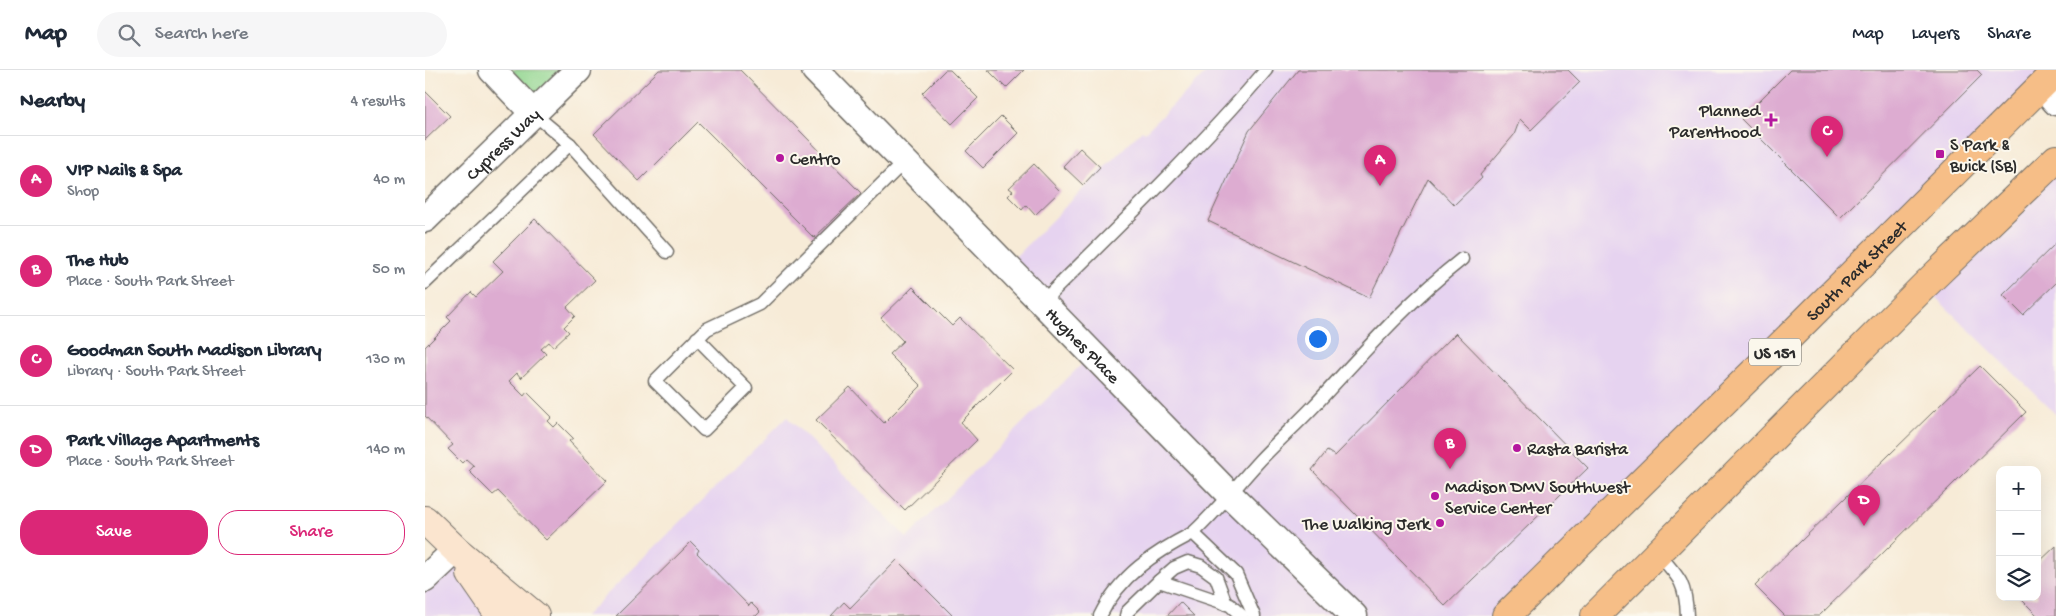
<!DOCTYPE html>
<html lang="en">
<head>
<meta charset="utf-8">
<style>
  body { margin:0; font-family:"Gochi Hand",sans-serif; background:#f6f6f7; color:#1f2937 }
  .controls { position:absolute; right:15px; bottom:15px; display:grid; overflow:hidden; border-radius:10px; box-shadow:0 5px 20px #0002 }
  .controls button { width:45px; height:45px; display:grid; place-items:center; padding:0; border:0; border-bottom:1px solid #e0e1e3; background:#fff; color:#1f2937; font:25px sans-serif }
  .you { position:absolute; left:892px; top:268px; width:18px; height:18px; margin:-12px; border:4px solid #fff; border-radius:50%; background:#1a73e8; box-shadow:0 0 0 8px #1a73e833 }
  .badge { display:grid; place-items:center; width:32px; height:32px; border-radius:50%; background:#db2777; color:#fff; font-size:16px; font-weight:700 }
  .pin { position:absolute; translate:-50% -41px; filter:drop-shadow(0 1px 2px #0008) }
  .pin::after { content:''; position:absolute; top:26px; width:18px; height:15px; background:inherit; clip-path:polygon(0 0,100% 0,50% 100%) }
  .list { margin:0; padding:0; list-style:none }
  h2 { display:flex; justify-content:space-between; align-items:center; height:65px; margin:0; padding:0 20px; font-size:21px }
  h2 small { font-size:16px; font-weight:400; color:#747a83 }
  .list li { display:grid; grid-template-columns:32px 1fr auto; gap:15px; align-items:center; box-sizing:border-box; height:90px; padding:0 20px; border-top:1px solid #e0e1e3 }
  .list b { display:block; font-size:19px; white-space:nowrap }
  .list p { margin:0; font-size:16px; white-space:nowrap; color:#747a83 }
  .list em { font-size:16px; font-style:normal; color:#747a83 }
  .actions { display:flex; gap:10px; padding:15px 20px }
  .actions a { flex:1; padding:11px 0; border:1px solid #db2777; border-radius:20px; text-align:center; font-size:18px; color:#db2777 }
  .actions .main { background:#db2777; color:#fff }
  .icon { flex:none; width:28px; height:28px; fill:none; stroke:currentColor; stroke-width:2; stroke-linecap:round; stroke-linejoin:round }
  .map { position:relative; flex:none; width:1631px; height:546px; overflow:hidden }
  header { display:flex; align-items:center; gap:30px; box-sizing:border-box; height:70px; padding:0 25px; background:#fff; border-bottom:1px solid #e0e1e3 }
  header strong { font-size:24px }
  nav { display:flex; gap:28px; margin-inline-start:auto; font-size:18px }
  .search { width:350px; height:45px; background:#f6f6f7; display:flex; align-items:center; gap:12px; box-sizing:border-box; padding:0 18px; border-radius:28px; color:#747a83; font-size:19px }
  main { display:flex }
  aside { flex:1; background:#fff }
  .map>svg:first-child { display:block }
  .built { fill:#e6d3f0 }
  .green { fill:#90d58f; stroke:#5e805d }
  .building { fill:#ddacd1 }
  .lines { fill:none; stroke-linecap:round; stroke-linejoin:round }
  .lane-casing { stroke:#726e67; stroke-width:15 }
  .street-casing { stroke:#726e67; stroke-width:29 }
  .secondary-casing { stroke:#726e67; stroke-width:30 }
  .primary-casing { stroke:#726e67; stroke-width:30 }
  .lane { stroke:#fff; stroke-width:12 }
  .street { stroke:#fff; stroke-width:26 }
  .secondary { stroke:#fbe5cf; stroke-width:28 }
  .primary { stroke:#f6be87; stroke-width:28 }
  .poi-dot { fill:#b5179e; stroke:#fbf7ec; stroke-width:2 }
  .labels { text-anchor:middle; stroke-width:4; stroke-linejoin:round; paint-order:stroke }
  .shield { fill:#fbf7ec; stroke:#696865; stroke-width:1 }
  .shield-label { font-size:16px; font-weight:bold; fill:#2b2b2b }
  .poi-label { font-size:18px; fill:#2b2b2b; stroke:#fbf7ec; text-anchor:start }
  .street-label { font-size:18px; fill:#2b2b2b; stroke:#fbf7ec }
</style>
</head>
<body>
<header>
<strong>Map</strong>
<div class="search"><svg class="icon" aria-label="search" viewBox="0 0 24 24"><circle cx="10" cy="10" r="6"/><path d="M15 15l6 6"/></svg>Search here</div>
<nav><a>Map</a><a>Layers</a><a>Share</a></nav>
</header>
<main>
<aside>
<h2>Nearby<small>4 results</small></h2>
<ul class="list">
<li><span class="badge">A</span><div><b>VIP Nails &amp; Spa</b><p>Shop</p></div><em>40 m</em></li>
<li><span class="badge">B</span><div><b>The Hub</b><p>Place · South Park Street</p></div><em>50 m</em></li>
<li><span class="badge">C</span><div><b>Goodman South Madison Library</b><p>Library · South Park Street</p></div><em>130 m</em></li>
<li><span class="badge">D</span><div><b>Park Village Apartments</b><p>Place · South Park Street</p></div><em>140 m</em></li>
</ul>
<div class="actions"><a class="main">Save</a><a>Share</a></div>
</aside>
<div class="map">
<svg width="1631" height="546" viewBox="0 0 1631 546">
  <rect width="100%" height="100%" fill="#fbf7ec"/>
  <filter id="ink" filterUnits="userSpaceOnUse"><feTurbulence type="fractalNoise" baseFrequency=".02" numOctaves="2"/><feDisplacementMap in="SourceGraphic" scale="10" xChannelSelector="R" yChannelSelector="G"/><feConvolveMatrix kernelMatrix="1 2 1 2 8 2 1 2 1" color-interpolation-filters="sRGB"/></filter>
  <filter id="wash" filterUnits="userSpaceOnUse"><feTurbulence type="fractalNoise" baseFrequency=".0096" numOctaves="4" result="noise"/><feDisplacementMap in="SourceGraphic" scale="20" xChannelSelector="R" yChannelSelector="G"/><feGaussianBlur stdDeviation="1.12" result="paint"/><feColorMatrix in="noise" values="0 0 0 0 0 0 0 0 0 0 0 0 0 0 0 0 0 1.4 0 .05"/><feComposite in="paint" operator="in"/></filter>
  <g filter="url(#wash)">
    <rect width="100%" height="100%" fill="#f7ebd7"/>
    <!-- built -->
    <g class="built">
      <polygon points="784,0 1631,0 1081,546 160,546 362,347 482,468 667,284 581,196 717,60 720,62"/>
      <polygon points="1631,89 1631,344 1499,216"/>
      <polygon points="31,480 110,546 0,546 0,509"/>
    </g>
    <!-- green -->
    <polygon class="green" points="67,0 153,0 109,44"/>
    <g id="blocks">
      <!-- building -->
      <g class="building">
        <polygon points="234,0 315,0 436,123 389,168 273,52 214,111 169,64"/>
        <polygon points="520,0 525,0 553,28 527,54 497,23"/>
        <polygon points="563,0 599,0 581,18"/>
        <polygon points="873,0 1143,0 1155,12 1106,60 1095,49 1089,65 1055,105 1057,108 1029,135 1003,108 944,228 783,151 824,61"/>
        <polygon points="1365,0 1552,0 1557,5 1415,148 1316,49"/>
        <polygon points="0,21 25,46 0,70"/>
        <polygon points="576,46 593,63 558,98 541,81"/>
        <polygon points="655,78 675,97 658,115 638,96"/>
        <polygon points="609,94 635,121 610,145 601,135 597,140 583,126 588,121 584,118"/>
        <polygon points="110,149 170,210 142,237 150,246 139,257 144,262 128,277 124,272 116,279 121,284 96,308 92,303 84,311 99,326 102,322 127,347 123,351 129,357 133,353 148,368 144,371 182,411 121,470 73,421 68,425 44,401 49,396 41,389 37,393 23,379 28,375 0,346 0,277 26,251 22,247 46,222 51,227 78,201 68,191"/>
        <polygon points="1631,173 1631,213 1598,245 1578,225"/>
        <polygon points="488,217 527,256 535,248 588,300 536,352 552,370 480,440 391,350 425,317 459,353 496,316 464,284 478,271 456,248"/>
        <polygon points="1031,263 1163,398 1020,536 887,400 902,381 910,386"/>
        <polygon points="1555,296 1601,342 1394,546 1360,546 1330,516"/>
        <polygon points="266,472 274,480 272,483 324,536 326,533 335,542 331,546 191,546"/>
        <polygon points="1631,476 1631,546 1613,546 1594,527 1612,527 1612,494"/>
        <polygon points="472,490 528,546 406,546 419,532 425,538"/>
        <polygon points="755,532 769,546 742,546"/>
      </g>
    </g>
  </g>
  <g filter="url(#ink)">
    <use href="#blocks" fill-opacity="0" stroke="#726e67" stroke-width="1"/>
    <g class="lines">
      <defs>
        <g id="lane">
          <polyline points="109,44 145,74 242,182"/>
          <polyline points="0,213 145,74"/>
          <path d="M617,232C693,157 771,82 841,0"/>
          <polyline points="272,268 321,318 279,360 230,311 282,259 335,234 479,92"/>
          <path d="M768,463C792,441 812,415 835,390C852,372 871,355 889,336C937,284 981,233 1037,189"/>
          <path d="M1233,484C1254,507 1261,513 1262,546"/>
          <polyline points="734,511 749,498 763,492 776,496 791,507 801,534"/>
          <path d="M675,546C695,505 729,483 768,463L811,504L829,546"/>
          <polyline points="701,546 702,542 734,511 805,535 817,546"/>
        </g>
        <g id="street">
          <polyline points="67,0 109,44"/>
          <path id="s1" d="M390,0L805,425L929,546"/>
          <polyline points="1617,16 1631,32"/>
          <path id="s2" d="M0,149L153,0"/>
          <polyline points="0,509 31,480"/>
        </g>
        <g id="secondary">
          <polyline points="0,450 31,480 110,546"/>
          <polyline points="46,504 75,546"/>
        </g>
        <g id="primary">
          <path id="s3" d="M1081,546L1336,295L1631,1"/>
          <polyline points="1170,546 1499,216 1631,89"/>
        </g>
      </defs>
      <!-- lane casing -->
      <use href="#lane" class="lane-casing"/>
      <!-- street casing -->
      <use href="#street" class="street-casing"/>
      <!-- secondary casing -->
      <use href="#secondary" class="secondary-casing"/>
      <!-- primary casing -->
      <use href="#primary" class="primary-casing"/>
      <!-- lane -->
      <use href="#lane" class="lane"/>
      <!-- street -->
      <use href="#street" class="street"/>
      <!-- secondary -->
      <use href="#secondary" class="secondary"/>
      <!-- primary -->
      <use href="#primary" class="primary"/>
    </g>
  </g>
  <!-- markers -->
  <g class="poi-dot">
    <path d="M1343.5 42.5h5v5h5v5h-5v5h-5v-5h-5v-5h5z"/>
    <rect x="1510" y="79" width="10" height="10" rx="2.5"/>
    <circle cx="355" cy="88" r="5"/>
    <circle cx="1092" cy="378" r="5"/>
    <circle cx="1010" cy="426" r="5"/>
    <circle cx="1015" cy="453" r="5"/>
  </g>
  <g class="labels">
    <!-- shield labels -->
    <rect class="shield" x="1324" y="268.5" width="52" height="27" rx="4"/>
    <g class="shield-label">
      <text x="1350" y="288">US 151</text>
    </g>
    <!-- poi labels -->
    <g class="poi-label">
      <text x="1335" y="46" text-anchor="end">Planned<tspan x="1335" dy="21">Parenthood</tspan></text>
      <text x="1525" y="80">S Park &amp;<tspan x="1525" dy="21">Buick (SB)</tspan></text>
      <text x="365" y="94">Centro</text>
      <text x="1102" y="384">Rasta Barista</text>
      <text x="1020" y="422">Madison DMV Southwest<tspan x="1020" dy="21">Service Center</tspan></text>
      <text x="1005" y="459" text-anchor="end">The Walking Jerk</text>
    </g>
    <!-- street labels -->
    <g class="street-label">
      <text dy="6" stroke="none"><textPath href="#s2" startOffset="108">Cypress Way</textPath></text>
      <text dy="6" stroke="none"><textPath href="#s3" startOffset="492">South Park Street</textPath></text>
      <text dy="6" stroke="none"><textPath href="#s1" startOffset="384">Hughes Place</textPath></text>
    </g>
  </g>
</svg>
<div class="controls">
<button>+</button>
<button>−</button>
<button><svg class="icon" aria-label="layers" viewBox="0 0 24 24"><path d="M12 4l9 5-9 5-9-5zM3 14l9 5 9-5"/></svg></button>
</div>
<div class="you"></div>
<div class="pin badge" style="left:955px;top:116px">A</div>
<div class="pin badge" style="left:1025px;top:399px">B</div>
<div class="pin badge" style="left:1402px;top:87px">C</div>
<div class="pin badge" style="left:1439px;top:456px">D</div>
</div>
</main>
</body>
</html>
